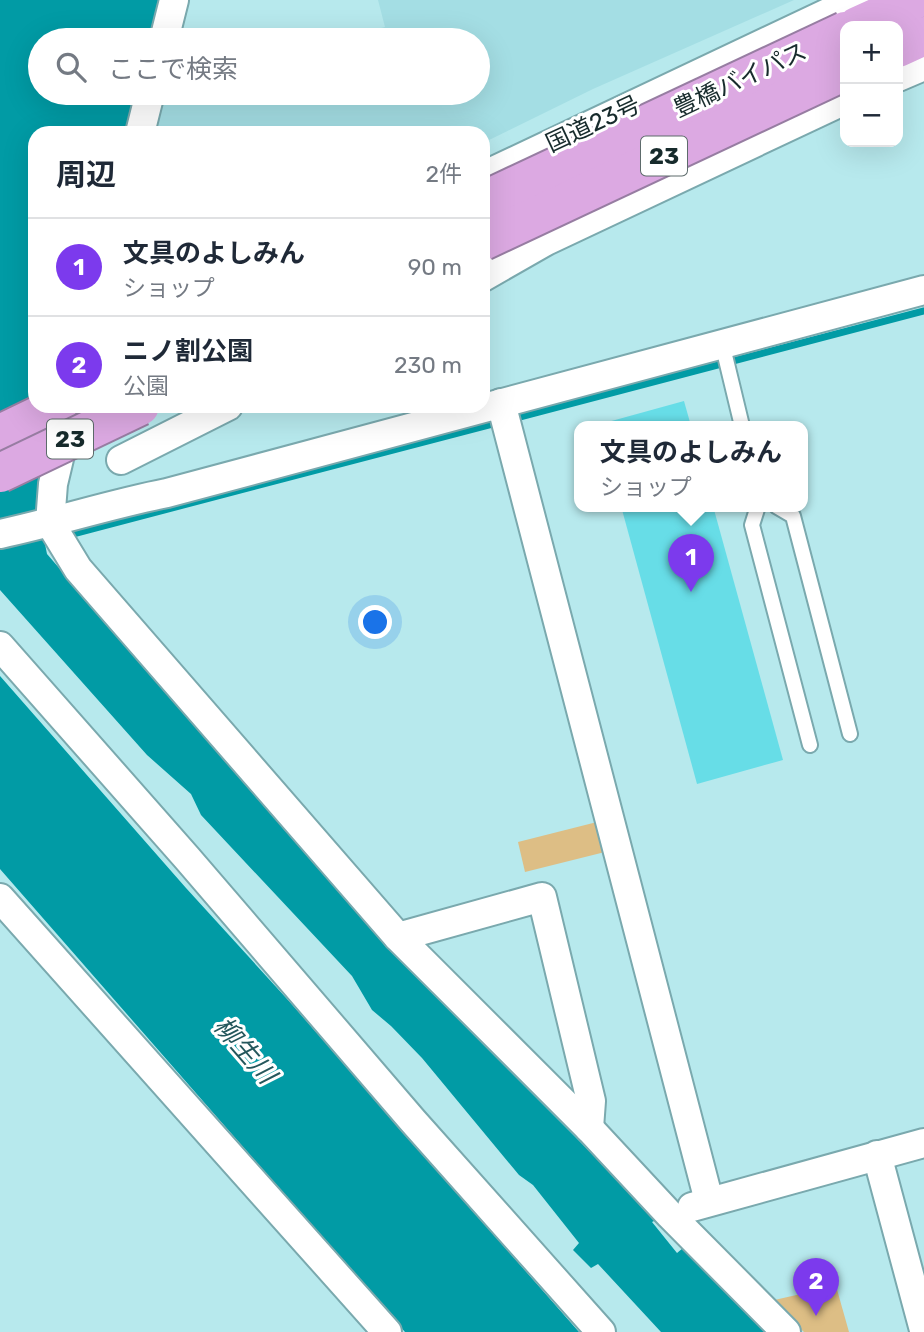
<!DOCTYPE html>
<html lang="ja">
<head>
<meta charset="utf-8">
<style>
  body { margin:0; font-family:Rubik,"Noto Sans JP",sans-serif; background:#f2f2f3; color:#1f2937 }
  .controls { position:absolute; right:21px; top:21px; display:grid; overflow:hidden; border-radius:14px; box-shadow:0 7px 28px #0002 }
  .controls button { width:63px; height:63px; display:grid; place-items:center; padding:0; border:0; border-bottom:2px solid #e0e1e3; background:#fff; color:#1f2937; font:35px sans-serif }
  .you { position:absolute; left:376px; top:623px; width:24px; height:24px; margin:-18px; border:5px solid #fff; border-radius:50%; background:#1a73e8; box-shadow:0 0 0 10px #1a73e833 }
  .badge { display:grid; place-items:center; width:46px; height:46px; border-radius:50%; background:#7c3aed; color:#fff; font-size:23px; font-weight:700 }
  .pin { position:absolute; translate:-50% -58px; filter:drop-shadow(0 2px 4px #0008) }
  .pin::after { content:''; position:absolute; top:37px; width:24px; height:21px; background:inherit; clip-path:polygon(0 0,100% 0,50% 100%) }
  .popup { position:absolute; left:574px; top:421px; width:234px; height:91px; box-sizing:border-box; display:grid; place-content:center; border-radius:14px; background:#fff; filter:drop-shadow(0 2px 5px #0005); font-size:23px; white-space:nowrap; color:#747a83 }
  .popup b { font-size:26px; color:#1f2937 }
  .popup::after { content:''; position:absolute; left:50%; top:100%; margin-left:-14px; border:14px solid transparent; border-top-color:#fff }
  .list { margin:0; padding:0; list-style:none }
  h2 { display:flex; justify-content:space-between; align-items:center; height:91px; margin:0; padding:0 28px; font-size:30px }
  h2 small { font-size:23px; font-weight:400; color:#747a83 }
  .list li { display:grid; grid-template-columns:46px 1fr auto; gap:21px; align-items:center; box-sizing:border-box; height:98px; padding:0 28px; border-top:2px solid #e0e1e3 }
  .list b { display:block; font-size:26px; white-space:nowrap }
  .list p { margin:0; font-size:23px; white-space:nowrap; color:#747a83 }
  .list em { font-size:23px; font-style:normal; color:#747a83 }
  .icon { flex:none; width:38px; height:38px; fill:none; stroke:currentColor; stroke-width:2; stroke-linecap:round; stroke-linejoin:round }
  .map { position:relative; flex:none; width:924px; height:1332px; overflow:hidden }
  .search { position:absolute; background:#fff; box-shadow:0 7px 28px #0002; left:28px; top:28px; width:462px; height:77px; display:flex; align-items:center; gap:18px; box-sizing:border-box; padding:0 24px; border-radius:38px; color:#747a83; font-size:26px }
  .panel { position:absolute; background:#fff; box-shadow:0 7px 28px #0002; left:28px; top:126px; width:462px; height:287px; border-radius:21px }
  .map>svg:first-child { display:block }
  .built { fill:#a4dee4 }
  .green { fill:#ddbe85 }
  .water { fill:#019ba5 }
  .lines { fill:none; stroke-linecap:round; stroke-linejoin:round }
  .stream { stroke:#019ba5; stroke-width:7 }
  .building { fill:#67dde7 }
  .lane-casing { stroke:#7aa9ae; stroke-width:18 }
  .street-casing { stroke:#7aa9ae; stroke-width:32 }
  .highway-casing { stroke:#977da2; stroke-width:42 }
  .lane { stroke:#fff; stroke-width:14 }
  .street { stroke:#fff; stroke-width:28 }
  .highway { stroke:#dca9e2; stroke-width:38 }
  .highway-bridge-casing { stroke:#977da2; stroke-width:42; stroke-linecap:butt }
  .highway-bridge { stroke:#dca9e2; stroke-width:38 }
  .labels { text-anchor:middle; stroke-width:6; stroke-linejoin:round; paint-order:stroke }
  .shield { fill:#fff; stroke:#5d6b6b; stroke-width:2 }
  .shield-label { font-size:23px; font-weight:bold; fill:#172b2c }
  .street-label { font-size:24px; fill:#172b2c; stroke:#fff }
  .water-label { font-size:26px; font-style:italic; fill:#24575c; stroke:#fff }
</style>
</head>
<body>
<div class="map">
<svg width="924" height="1332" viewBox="0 0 924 1332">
  <rect width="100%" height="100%" fill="#b7e9ed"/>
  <!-- built -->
  <polygon class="built" points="378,0 794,0 593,89 483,143 483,133 147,133 158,93 478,93 478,40 339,40 385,27"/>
  <!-- green -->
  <g class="green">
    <polygon points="597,822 605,852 525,872 518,842"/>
    <polygon points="836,1286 849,1332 804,1332 770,1301"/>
  </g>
  <!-- water -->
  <g class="water">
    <polygon points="0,0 160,0 150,40 40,40 40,93 137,93 127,133 35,133 35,406 57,406 36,499 47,554 388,949 662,1224 660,1226 654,1221 652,1222 677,1253 683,1248 765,1332 661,1332 598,1264 591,1268 573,1250 579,1243 533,1185 519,1175 422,1058 391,1026 372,1010 352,976 201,815 191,794 147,755 0,590"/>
    <polygon points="0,676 186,888 288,1000 579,1332 405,1332 0,869"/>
  </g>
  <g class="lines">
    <!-- stream -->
    <g class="stream">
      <polyline points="512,419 924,311"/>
      <polyline points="65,536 500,422"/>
    </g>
  </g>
  <!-- building -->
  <g class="building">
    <polygon points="684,401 691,426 597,426 597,425"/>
    <polygon points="621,506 713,506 783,760 697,784"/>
  </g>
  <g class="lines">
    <defs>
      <g id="lane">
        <polyline points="722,343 742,426"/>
        <polyline points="758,506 752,525 810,745"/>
        <polyline points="776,506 793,516 850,734"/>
      </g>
      <g id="street">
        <polyline points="164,40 174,0"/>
        <polyline points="898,77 924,66"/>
        <polyline points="140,133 150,93"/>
        <polyline points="483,176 855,0"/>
        <polyline points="483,277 546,241 845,100"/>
        <polyline points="501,403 709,1201"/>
        <polyline points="66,429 53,484 50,523 78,569 398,937 589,1128 670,1215 786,1332"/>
        <polyline points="121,460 228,406"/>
        <path d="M0,534C56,522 111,504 167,493L924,290"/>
        <polyline points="0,646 187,858 413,1121 601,1332"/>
        <polyline points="0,898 387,1332"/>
        <polyline points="398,937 542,897 591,1101 589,1128"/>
        <polyline points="877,1155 924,1330"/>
        <polyline points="692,1207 924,1143"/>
      </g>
      <g id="highway">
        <polyline points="857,26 915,0"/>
        <polyline points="898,48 924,36"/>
        <polyline points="0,434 58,406"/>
      </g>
    </defs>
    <!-- lane casing -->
    <use href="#lane" class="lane-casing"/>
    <!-- street casing -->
    <use href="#street" class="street-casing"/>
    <!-- highway casing -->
    <use href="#highway" class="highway-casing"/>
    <!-- lane -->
    <use href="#lane" class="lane"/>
    <!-- street -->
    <use href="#street" class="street"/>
    <!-- highway -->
    <use href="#highway" class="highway"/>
    <defs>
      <g id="highway-bridge">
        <polyline points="483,201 845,31"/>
        <polyline points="483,241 845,71"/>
        <polyline points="0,473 140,406"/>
      </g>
    </defs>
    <!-- highway-bridge casing -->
    <use href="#highway-bridge" class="highway-bridge-casing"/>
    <!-- highway-bridge -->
    <use href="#highway-bridge" class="highway-bridge"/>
  </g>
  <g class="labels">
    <!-- shield labels -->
    <g class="shield">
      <rect x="641" y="136.5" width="46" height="39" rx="5"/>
      <rect x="47" y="419.5" width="46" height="39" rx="5"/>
    </g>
    <g class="shield-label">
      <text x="664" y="164">23</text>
      <text x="70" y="447">23</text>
    </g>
    <!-- street labels -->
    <g class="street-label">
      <text transform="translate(740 80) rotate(-25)" y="8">豊橋バイパス</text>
      <text transform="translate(593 124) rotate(-25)" y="8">国道23号</text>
    </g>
    <!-- water labels -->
    <g class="water-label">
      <text transform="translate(245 1050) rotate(49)" y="9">柳生川</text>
    </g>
  </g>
</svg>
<div class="controls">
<button>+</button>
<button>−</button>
</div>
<div class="you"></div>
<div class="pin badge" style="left:691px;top:592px">1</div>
<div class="popup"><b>文具のよしみん</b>ショップ</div>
<div class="pin badge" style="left:816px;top:1316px">2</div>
<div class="search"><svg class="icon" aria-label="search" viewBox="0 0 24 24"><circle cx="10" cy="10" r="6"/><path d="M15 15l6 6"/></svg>ここで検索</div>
<section class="panel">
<h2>周辺<small>2件</small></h2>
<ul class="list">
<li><span class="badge">1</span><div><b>文具のよしみん</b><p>ショップ</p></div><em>90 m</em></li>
<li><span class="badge">2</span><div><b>ニノ割公園</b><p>公園</p></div><em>230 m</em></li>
</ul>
</section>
</div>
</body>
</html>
